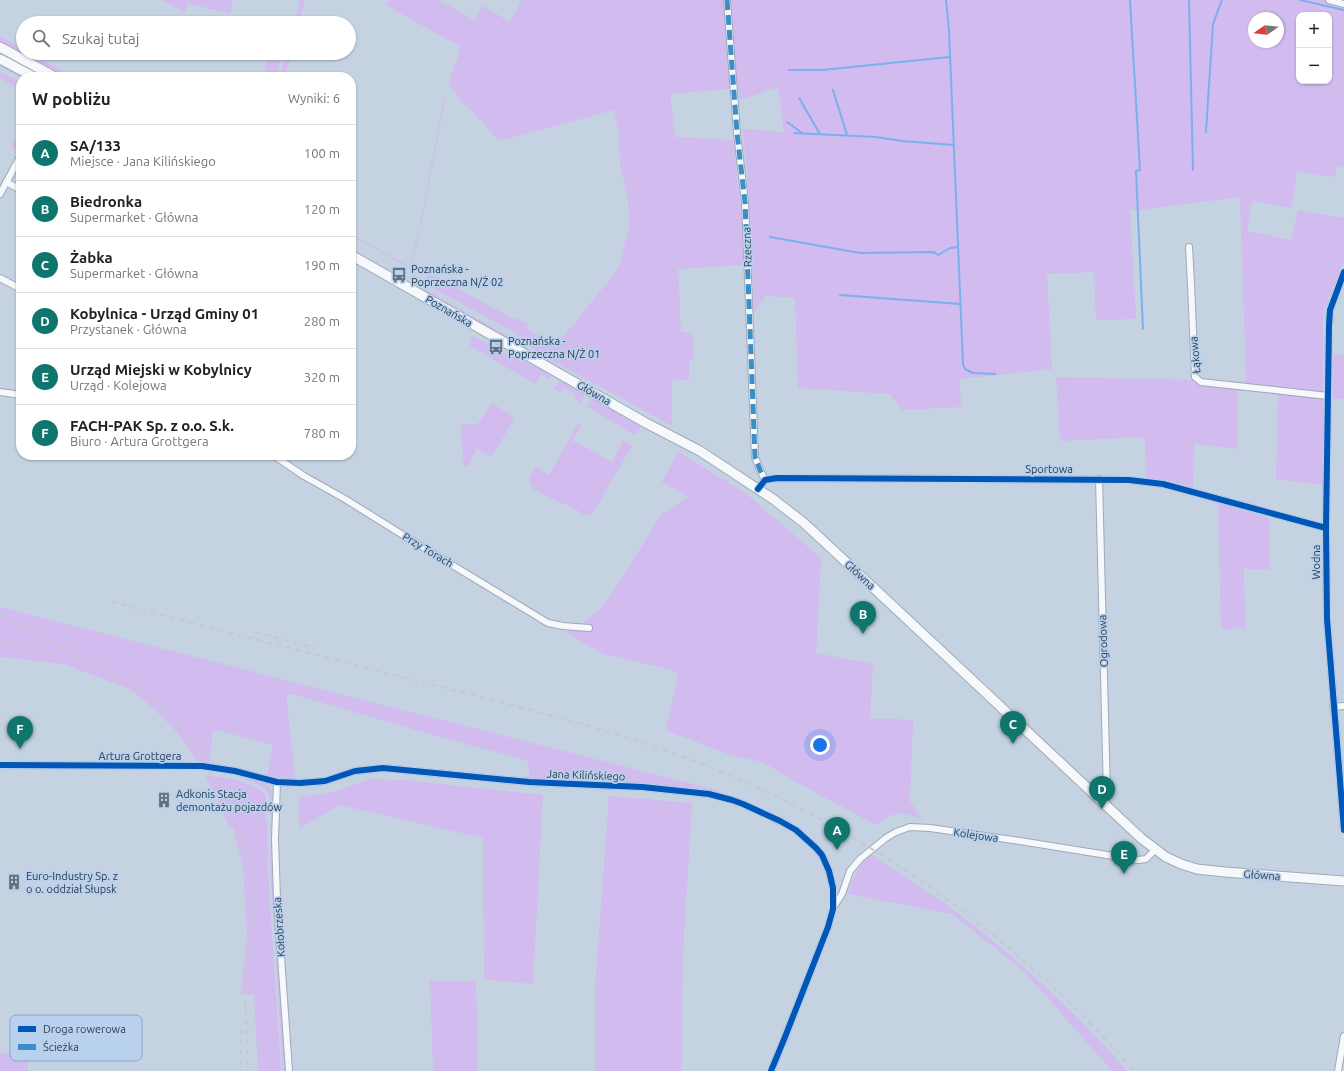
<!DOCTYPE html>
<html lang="pl">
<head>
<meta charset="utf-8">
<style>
  body { margin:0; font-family:Ubuntu,sans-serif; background:#f6f6f6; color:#222 }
  .controls { position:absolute; right:12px; top:12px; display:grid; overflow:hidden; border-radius:8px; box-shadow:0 1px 3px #0004 }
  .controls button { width:36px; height:36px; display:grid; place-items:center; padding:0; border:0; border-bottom:1px solid #e0e0e0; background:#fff; color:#222; font:20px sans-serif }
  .compass { position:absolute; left:1248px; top:12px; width:36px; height:36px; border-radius:50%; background:#fff; box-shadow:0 1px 3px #0004; rotate:256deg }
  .you { position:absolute; left:820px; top:745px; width:14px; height:14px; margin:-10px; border:3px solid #fff; border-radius:50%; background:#1a73e8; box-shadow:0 0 0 6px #1a73e833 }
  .badge { display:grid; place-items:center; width:26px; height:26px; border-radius:50%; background:#0f766e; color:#fff; font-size:13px; font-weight:700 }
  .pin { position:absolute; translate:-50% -33px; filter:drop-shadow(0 1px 2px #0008) }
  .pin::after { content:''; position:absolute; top:21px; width:14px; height:12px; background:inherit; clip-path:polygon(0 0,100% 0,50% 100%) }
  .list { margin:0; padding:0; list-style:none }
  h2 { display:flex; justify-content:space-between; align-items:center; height:52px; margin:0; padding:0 16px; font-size:17px }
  h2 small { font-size:13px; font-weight:400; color:#767676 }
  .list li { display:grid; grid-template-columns:26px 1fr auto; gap:12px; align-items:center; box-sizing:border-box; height:56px; padding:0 16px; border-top:1px solid #e0e0e0 }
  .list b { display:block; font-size:15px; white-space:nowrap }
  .list p { margin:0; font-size:13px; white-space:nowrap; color:#767676 }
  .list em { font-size:13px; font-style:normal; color:#767676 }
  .icon { flex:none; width:22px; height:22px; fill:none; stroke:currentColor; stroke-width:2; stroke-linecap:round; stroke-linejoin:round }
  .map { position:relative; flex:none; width:1344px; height:1071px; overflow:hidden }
  .search { position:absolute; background:#fff; box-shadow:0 1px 3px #0004; left:16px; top:16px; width:340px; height:44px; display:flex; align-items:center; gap:10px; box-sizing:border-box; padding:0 14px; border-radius:22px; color:#767676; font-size:15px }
  .panel { position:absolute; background:#fff; box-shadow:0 1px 3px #0004; left:16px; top:72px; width:340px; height:388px; border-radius:16px }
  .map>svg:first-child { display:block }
  .green { fill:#d1bbef; fill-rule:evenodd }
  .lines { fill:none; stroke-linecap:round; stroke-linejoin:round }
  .stream { stroke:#7ab0ed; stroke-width:2 }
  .street-casing { stroke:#a0aab7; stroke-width:8 }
  .primary-casing { stroke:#a0aab7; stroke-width:11 }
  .street { stroke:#f6f8fb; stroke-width:6 }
  .primary { stroke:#f6f8fb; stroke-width:9 }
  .rail { stroke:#c5c9cd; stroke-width:2; stroke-dasharray:5 5; stroke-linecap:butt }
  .quiet { stroke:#3c8eca; stroke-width:5; stroke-dasharray:10 5; stroke-linecap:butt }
  .cycleway-casing { stroke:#b7d1ef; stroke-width:8 }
  .cycleway { stroke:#0057b8; stroke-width:6 }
  .labels { text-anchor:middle; stroke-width:3.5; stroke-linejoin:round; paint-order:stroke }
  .street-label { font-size:11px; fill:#313b48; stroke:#b7d1ef }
  .poi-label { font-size:11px; fill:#313b48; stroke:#b7d1ef; text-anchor:start }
  .key { fill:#b7d1ef; stroke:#8fa4bd; stroke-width:1 }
  .key-label { font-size:11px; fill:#313b48 }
</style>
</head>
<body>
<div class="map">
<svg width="1344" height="1071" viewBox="0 0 1344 1071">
  <rect width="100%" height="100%" fill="#c4d2e2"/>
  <!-- green -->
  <g class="green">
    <polygon points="162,0 233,0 230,14 188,3 185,12"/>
    <polygon points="300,0 305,0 299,23 294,23"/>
    <path d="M388,0H439L474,20L483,6L510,22L522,0H1344V166L1337,167L1334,177L1297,171L1291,208L1252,201L1247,231L1291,240L1298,210L1344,218V261L1323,312V485L1276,479L1278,394L1237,390L1238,449L1194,444L1193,487L1167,480L1146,477L1145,437L1060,441L1056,377L1246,381L1240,197L1130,211L1136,319L1096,320L1094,272L1047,274L1052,369L959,379L962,407L902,410L890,394L798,388L795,298L766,296L754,311L749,198L743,129L784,132L778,88L740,100L738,88L670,94L675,137L733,140L740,201L745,265L678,269L681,332L692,333L694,359L689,360V379L672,381V426L535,351L517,334L428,285L425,281L426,277L429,275L439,278L513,319L516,317L528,324L526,328L556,346L615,273L620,264L630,224L627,194L620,165L619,133L614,110L499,141L467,105H463L462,101L459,103L461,99L451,88L449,83L461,47L386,5ZM1299,15H1329V81H1299ZM1254,18H1278V42H1254Z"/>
    <polygon points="0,36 23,49 23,53 30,53 73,77 62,77 0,42"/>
    <polygon points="269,53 282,53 276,77 263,77"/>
    <polygon points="286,53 292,53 285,77 280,77"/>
    <polygon points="0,63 25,77 21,77 21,78 0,66"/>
    <polygon points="0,71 21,83 21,90 0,78"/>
    <polygon points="445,94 446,95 421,224 420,224"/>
    <polygon points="21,129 21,148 18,151 11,147"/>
    <polygon points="419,229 420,229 411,269 358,239 351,240 351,234 410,267"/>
    <polygon points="425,290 426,290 513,339 522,347 425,293"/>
    <polygon points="473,336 510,356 523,360 550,375 550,380 541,375 536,384 470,346 471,337"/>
    <polygon points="1334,354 1344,355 1344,399 1333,399"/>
    <polygon points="560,381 583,393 584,396 581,403 574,398 576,395 564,388 561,393 554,389 558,382"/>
    <polygon points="593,399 638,424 640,427 637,433 633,434 587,406"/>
    <polygon points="492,403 515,418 491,457 477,449 468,467 464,466 461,431 462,424 477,425"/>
    <polygon points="578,424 581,425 573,441 612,462 623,440 632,446 592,514 585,515 565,503 562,504 533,489 529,478 536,467 549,475"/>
    <path d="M678,452L744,492L821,558L816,653L873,664L870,718L913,720L910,801L922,820C901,811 894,811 876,825L841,806L792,780L763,762L730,755L666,730L678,675L673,670L603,654L565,632L584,623L605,604L662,514L688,497L662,482Z"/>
    <polygon points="1218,503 1269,518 1270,569 1244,569 1245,628 1221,629"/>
    <polygon points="0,607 720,791 632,783 523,778 529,775 529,765 526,760 444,738 292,694 286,694 295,779 279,779 267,776 273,745 213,729 209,763 198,763 178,733 151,706 130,689 64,664 0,657"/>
    <polygon points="205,775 237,780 260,789 266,797 265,820 267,822 268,874 281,1071 258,1071 254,995 241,994 247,934 243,866 233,826 229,827 215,794"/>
    <path d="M246,778C276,786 273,786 271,816L270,815C270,789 271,789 246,780Z"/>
    <polygon points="370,779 405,780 543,795 533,984 484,979 483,838 340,805 299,828 299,796 319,795 337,791"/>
    <polygon points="609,796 692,803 684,935 682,991 682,1071 595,1071 595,988"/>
    <polygon points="270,823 271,823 270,841 285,1071 283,1071 270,868"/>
    <path d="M870,854L883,862C915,883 947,904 977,928C1031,971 1082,1019 1127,1071H1112L1025,972L952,914L848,894C853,879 858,864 870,854Z"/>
    <polygon points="430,981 476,981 478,1071 433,1071"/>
    <polygon points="0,1053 22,1053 28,1060 28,1071 0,1071"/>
  </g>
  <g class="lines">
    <!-- stream -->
    <g class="stream">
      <polyline points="946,0 949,31 963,364 965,369 973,373 995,374"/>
      <polyline points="1130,0 1140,170 1136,171 1143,329"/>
      <polyline points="1189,0 1193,170"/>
      <polyline points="1300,0 1344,10"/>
      <polyline points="789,70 822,70 950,57"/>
      <polyline points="833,90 847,135"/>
      <polyline points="799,98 820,134"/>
      <polyline points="787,122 802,133"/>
      <polyline points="1206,132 1213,24 1222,0"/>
      <polyline points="794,133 876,137 902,141 954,145"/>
      <polyline points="770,237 860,253 934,252 938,255 950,248 958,247"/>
      <polyline points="840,295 960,304"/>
    </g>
    <defs>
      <g id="street">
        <polyline points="727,0 737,133 745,202 755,457 760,470 765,480"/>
        <polyline points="1329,0 1344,4"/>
        <polyline points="6,182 21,190"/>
        <polyline points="0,194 21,155"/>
        <polyline points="1189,247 1191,284 1195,377 1201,382 1328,396"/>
        <polyline points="1344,272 1330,310 1329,326 1326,528 1327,619 1344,830"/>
        <polyline points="0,278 21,289"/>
        <polyline points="0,392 21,395"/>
        <polyline points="273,455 304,476 345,499 406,537 548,623 563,626 589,628"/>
        <polyline points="1099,479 1107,795 1103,802"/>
        <polyline points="758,489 765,480 777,478 1129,480 1163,484 1326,528"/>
        <polyline points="1333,707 1344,706"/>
        <polyline points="0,765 202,766 235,771 277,782 300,783 325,781 355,771 383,768 529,782 642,787 709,794 732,800 743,804 780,821 796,830 816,848 822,855 829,871 833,888 833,909 828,927 785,1037 771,1071"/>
        <polyline points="277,782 275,839 277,899 289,1071"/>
        <polyline points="833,908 842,894 850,871 860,859 886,838 896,832 910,827 930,828 1020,841 1138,860 1146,859 1155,850"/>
        <polyline points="1338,1071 1344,1036"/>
      </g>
      <g id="primary">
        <polyline points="0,47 55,77"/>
        <polyline points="0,59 34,77"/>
        <polyline points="351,255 646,423 700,451 773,499 804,523 847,563 1142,839 1166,857 1181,864 1197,869 1225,872 1344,881"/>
      </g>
    </defs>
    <!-- street casing -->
    <use href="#street" class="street-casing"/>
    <!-- primary casing -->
    <use href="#primary" class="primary-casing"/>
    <!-- street -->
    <use href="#street" class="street"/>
    <!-- primary -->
    <use href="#primary" class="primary"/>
    <!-- rail -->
    <g class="rail">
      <path d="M112,602C222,631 332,659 441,687C540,712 639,736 733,777C887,843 1024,945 1134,1071"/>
      <polyline points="0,616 27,628"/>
      <polyline points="22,626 126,682 151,698 180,726 198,751 207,767 239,831 246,852 250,872 253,927 245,996 248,1071"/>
      <polyline points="255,632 316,648"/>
      <polyline points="0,642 39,649 75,660"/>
      <polyline points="241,1029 241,1071"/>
    </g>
    <!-- quiet -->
    <polyline class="quiet" points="727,0 737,133 745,202 755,457 760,470 765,480"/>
    <defs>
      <g id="cycleway">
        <polyline points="1344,272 1330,310 1329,326 1326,528 1327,619 1344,830"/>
        <polyline points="758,489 765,480 777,478 1129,480 1163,484 1326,528"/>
        <polyline points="0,765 202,766 235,771 277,782 300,783 325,781 355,771 383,768 529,782 642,787 709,794 732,800 743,804 780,821 796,830 816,848 822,855 829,871 833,888 833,909 828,927 785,1037 771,1071"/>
      </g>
    </defs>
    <!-- cycleway casing -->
    <use href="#cycleway" class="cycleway-casing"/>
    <!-- cycleway -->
    <use href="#cycleway" class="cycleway"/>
  </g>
  <!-- icons -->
  <defs>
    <symbol id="bus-bare" viewBox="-9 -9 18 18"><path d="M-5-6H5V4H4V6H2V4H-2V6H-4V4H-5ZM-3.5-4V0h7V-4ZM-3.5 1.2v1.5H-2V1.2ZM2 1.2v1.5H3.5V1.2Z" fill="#64707e" stroke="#b7d1ef" stroke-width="2.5" paint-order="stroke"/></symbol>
    <symbol id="building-bare" viewBox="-9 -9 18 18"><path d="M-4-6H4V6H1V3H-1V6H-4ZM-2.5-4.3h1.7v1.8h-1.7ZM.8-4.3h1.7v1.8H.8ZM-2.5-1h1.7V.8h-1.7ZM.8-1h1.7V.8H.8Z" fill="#64707e" stroke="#b7d1ef" stroke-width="2.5" paint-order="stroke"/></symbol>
  </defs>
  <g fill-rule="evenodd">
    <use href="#bus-bare" x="388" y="264" width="22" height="22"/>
    <use href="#bus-bare" x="485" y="336" width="22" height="22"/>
    <use href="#building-bare" x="153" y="789" width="22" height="22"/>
    <use href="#building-bare" x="3" y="871" width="22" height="22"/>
  </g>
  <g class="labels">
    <!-- street labels -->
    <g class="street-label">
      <text transform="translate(747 247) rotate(-92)" y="4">Rzeczna</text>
      <text transform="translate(449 311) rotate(30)" y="4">Poznańska</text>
      <text transform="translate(1195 355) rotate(-95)" y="4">Łąkowa</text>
      <text transform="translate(594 393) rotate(30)" y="4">Główna</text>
      <text x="1049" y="473">Sportowa</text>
      <text transform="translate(428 550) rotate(31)" y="4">Przy Torach</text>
      <text transform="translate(1316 562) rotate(-90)" y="4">Wodna</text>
      <text transform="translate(860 575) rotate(43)" y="4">Główna</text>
      <text transform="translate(1103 641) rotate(-92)" y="4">Ogrodowa</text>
      <text x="140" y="760">Artura Grottgera</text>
      <text transform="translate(586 775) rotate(2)" y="4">Jana Kilińskiego</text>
      <text transform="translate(976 835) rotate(8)" y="4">Kolejowa</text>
      <text transform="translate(1262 875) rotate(4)" y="4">Główna</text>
      <text transform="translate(279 927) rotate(-94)" y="4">Kołobrzeska</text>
    </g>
    <!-- poi labels -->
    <g class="poi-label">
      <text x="411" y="273">Poznańska -<tspan x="411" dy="13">Poprzeczna N/Ż 02</tspan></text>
      <text x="508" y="345">Poznańska -<tspan x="508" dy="13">Poprzeczna N/Ż 01</tspan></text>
      <text x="176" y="798">Adkonis Stacja<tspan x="176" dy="13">demontażu pojazdów</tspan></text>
      <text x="26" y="880">Euro-Industry Sp. z<tspan x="26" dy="13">o o. oddział Słupsk</tspan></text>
    </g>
  </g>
  <!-- legend -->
  <rect x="10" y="1015" width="132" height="46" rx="6" class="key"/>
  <rect x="18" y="1026" width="18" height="6" fill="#0057b8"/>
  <rect x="18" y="1044" width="18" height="6" fill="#3c8eca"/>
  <g class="key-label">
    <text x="43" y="1033">Droga rowerowa</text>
    <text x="43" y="1051">Ścieżka</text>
  </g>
</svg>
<div class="controls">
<button>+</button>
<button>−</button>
</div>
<svg class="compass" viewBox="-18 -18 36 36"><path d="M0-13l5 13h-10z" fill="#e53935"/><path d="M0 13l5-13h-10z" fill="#767676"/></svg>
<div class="you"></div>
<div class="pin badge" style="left:837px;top:850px">A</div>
<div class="pin badge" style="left:863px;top:634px">B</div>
<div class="pin badge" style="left:1013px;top:744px">C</div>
<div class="pin badge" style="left:1102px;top:809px">D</div>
<div class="pin badge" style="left:1124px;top:874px">E</div>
<div class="pin badge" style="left:20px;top:749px">F</div>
<div class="search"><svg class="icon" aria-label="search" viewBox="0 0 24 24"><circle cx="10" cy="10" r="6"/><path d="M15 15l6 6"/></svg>Szukaj tutaj</div>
<section class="panel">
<h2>W pobliżu<small>Wyniki: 6</small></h2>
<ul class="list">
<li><span class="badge">A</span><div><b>SA/133</b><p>Miejsce · Jana Kilińskiego</p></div><em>100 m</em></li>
<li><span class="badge">B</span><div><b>Biedronka</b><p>Supermarket · Główna</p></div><em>120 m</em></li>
<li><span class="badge">C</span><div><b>Żabka</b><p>Supermarket · Główna</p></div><em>190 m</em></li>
<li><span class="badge">D</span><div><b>Kobylnica - Urząd Gminy 01</b><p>Przystanek · Główna</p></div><em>280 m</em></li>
<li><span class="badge">E</span><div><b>Urząd Miejski w Kobylnicy</b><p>Urząd · Kolejowa</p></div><em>320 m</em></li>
<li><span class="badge">F</span><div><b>FACH-PAK Sp. z o.o. S.k.</b><p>Biuro · Artura Grottgera</p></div><em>780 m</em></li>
</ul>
</section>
</div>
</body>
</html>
